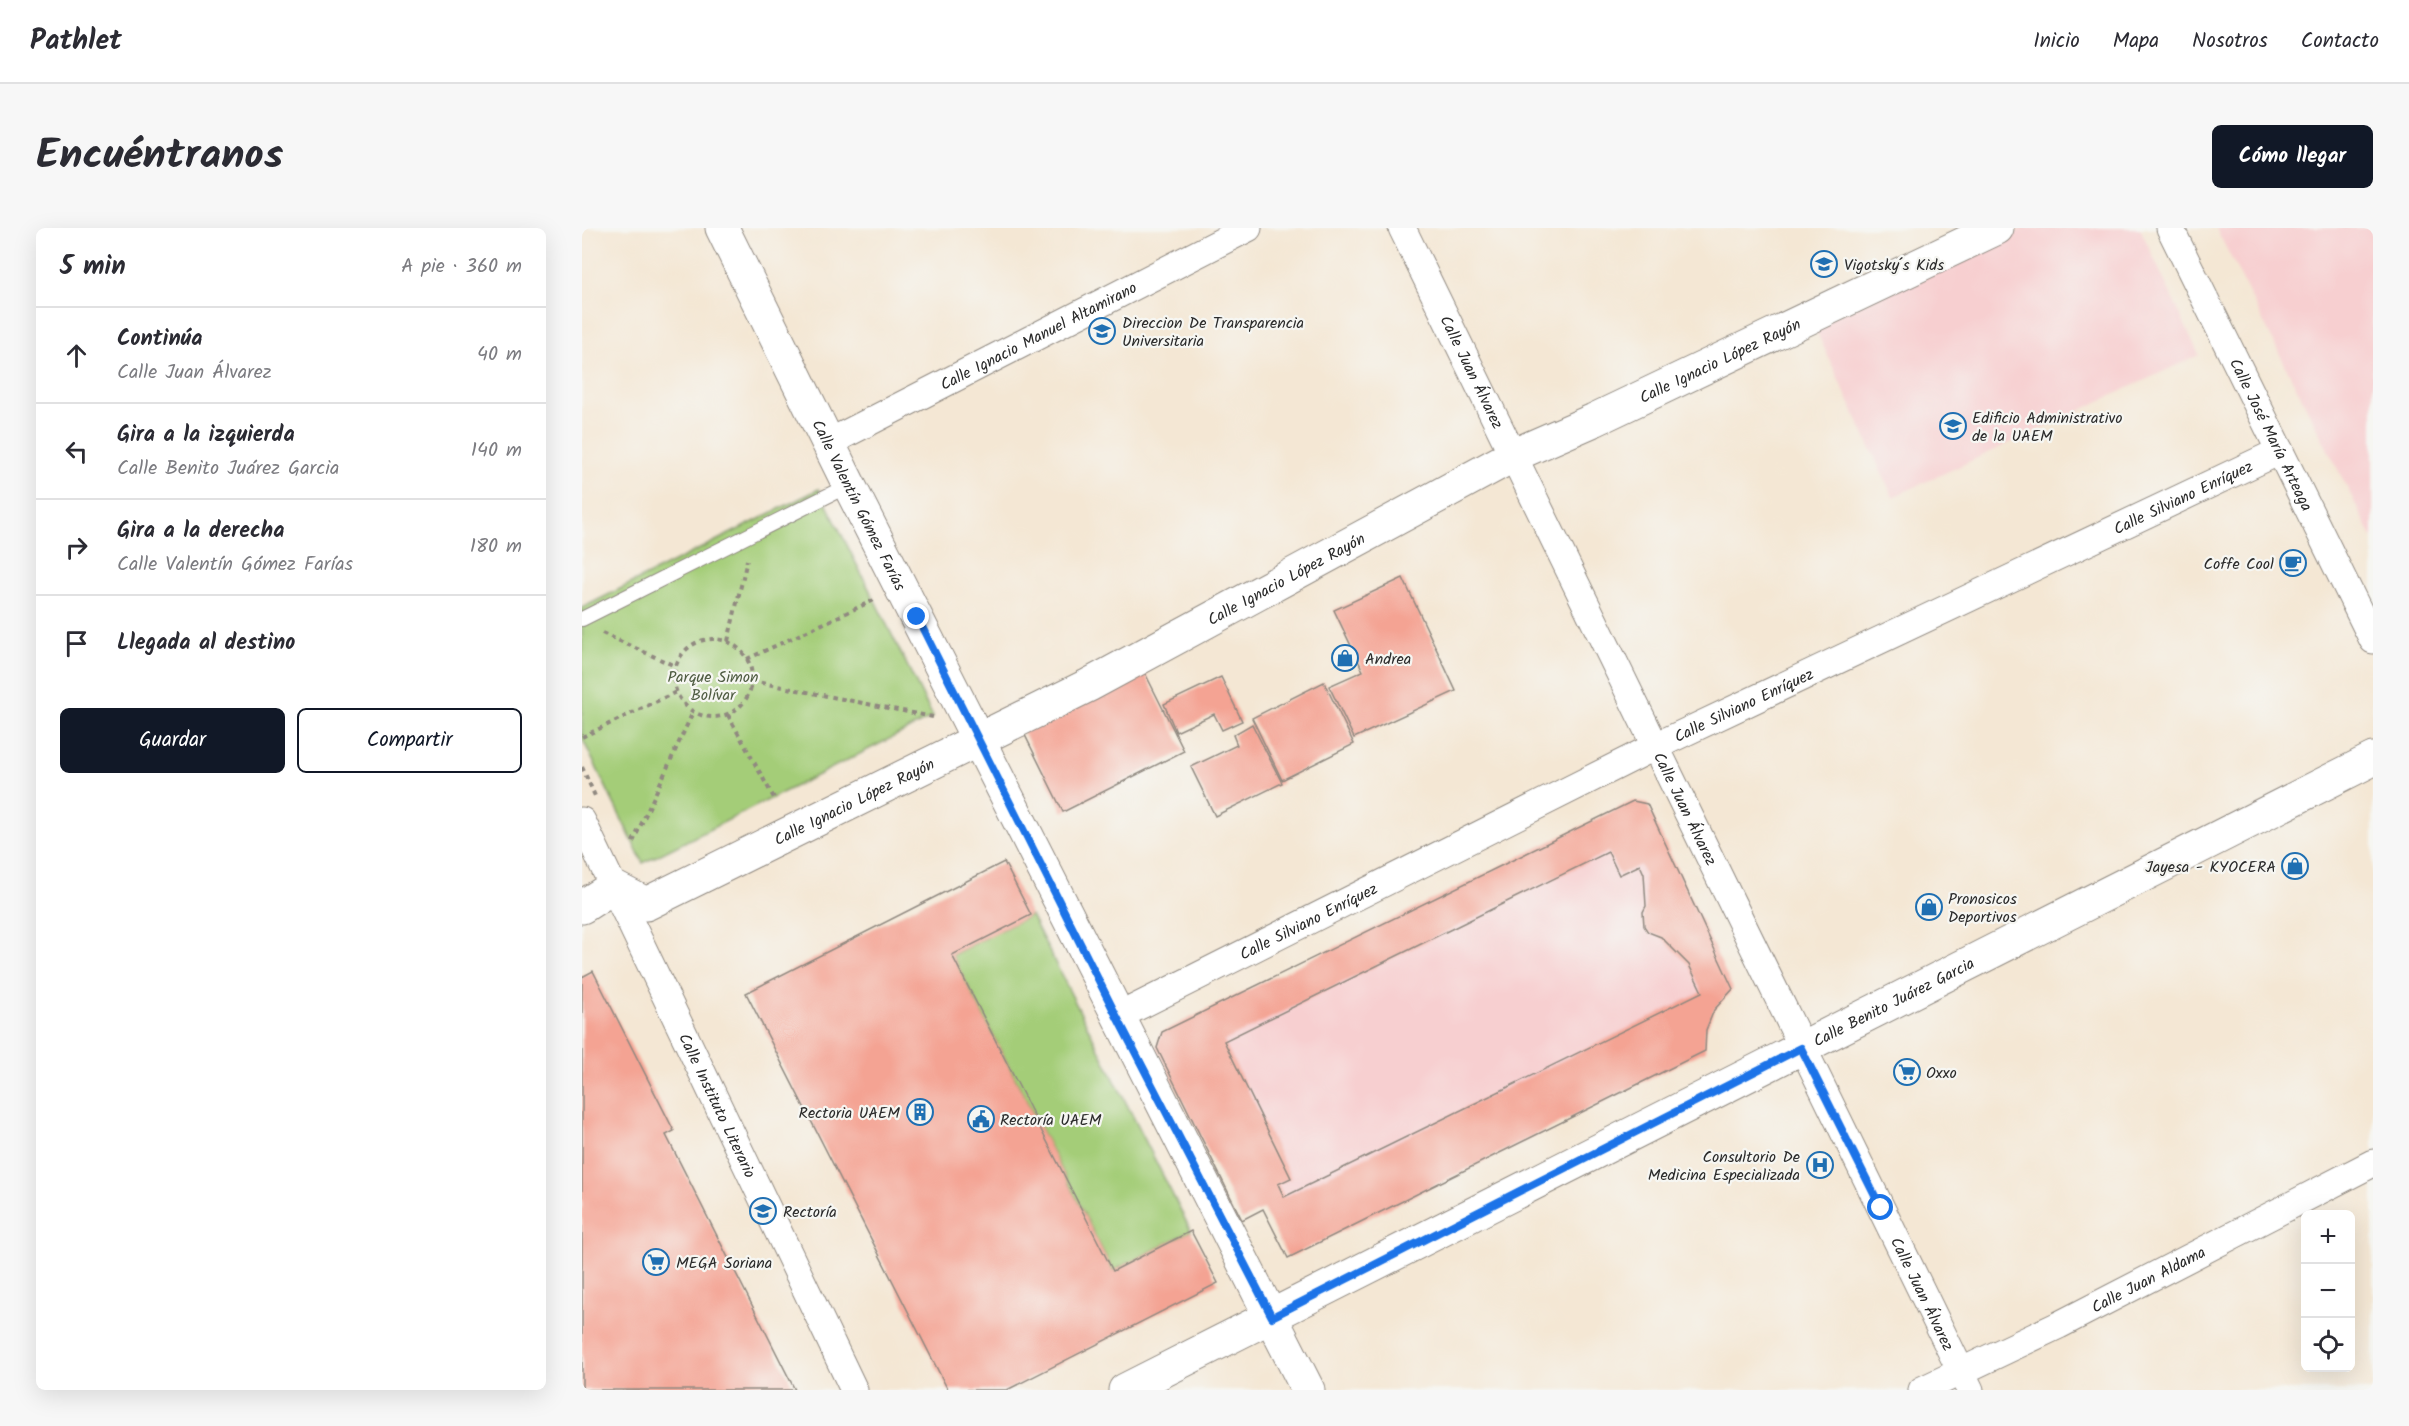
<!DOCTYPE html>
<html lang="es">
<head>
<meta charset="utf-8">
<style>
  body { margin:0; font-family:Kalam,sans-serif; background:#f7f7f7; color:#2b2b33 }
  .controls { position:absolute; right:18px; bottom:18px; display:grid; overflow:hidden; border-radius:9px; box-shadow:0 6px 24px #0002 }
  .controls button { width:54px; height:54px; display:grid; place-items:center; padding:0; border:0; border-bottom:2px solid #e1e1e2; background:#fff; color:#2b2b33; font:30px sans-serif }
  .stop { position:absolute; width:18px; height:18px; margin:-14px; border:4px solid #1a73e8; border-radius:50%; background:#fff }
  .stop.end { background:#1a73e8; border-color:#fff; box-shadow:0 2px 6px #0008 }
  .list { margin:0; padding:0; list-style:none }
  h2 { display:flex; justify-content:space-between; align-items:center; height:78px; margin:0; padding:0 24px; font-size:26px }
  h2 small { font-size:20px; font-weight:400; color:#7c7c81 }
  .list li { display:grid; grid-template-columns:39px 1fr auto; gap:18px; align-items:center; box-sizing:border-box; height:96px; padding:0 24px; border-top:2px solid #e1e1e2 }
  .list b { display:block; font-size:22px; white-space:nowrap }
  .list p { margin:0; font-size:20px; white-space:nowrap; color:#7c7c81 }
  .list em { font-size:20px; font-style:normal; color:#7c7c81 }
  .actions { display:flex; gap:12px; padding:18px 24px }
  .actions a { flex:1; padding:14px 0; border:2px solid #111827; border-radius:9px; text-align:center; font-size:21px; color:#111827 }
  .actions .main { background:#111827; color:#fff }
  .icon { flex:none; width:33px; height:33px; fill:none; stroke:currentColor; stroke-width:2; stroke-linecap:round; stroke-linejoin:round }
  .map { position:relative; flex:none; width:1791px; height:1162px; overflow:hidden; border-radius:9px }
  header { display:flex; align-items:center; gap:36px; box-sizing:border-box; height:84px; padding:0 30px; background:#fff; border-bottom:2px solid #e1e1e2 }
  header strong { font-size:28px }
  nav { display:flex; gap:33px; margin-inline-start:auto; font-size:21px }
  .intro { display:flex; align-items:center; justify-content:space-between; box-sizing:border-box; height:144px; padding:0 36px }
  h1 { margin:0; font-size:42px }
  .button { padding:15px 27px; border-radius:9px; background:#111827; color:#fff; font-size:21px; font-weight:700 }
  main { display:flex; gap:36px; padding:0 36px }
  aside { flex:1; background:#fff; border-radius:9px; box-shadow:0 6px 24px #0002 }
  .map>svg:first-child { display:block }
  .built { fill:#f7cfd0 }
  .green { fill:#a4cd78; stroke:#687c52; stroke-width:1.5 }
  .building { fill:#f4a393; fill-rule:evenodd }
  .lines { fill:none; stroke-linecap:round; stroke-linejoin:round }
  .service-casing { stroke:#908980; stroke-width:16 }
  .minor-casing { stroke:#908980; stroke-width:29 }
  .secondary-casing { stroke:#908980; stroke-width:35 }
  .path { stroke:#908980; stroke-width:4; stroke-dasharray:4.5 4.5; stroke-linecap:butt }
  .service { stroke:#fff; stroke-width:14 }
  .minor { stroke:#fff; stroke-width:27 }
  .secondary { stroke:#fff; stroke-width:33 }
  .route { stroke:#1a73e8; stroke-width:8 }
  .labels { text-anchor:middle; stroke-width:4.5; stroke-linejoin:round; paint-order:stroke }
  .poi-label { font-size:16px; fill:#2b2b2b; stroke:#f6f6f2; text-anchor:start }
  .street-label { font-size:16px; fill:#2b2b2b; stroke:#f6f6f2 }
  .park-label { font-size:16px; fill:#4f5c42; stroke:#f6f6f2 }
</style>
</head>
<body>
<header>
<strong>Pathlet</strong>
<nav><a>Inicio</a><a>Mapa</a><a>Nosotros</a><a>Contacto</a></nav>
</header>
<div class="intro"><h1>Encuéntranos</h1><a class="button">Cómo llegar</a></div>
<main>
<aside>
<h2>5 min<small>A pie · 360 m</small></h2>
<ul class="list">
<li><svg class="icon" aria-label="ahead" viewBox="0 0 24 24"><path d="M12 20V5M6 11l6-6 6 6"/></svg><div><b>Continúa</b><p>Calle Juan Álvarez</p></div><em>40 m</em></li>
<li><svg class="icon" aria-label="left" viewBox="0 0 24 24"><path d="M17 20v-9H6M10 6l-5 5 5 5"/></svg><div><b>Gira a la izquierda</b><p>Calle Benito Juárez Garcia</p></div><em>140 m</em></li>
<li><svg class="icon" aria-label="right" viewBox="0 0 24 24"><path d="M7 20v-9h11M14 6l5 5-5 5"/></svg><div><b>Gira a la derecha</b><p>Calle Valentín Gómez Farías</p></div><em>180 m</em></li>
<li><svg class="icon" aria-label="arrive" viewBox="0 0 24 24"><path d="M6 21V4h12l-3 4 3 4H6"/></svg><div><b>Llegada al destino</b></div></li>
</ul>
<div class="actions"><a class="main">Guardar</a><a>Compartir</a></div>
</aside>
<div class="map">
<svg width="1791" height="1162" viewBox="0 0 1791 1162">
  <rect width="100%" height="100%" fill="#f6f6f2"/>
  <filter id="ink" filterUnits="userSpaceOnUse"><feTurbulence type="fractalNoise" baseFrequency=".0167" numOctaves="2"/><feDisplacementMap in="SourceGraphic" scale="12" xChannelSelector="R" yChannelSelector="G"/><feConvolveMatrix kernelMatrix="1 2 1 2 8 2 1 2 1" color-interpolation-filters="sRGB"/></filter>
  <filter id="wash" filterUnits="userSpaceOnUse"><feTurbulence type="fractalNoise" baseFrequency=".008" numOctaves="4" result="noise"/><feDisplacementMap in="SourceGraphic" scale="24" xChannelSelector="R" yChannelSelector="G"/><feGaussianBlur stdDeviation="1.35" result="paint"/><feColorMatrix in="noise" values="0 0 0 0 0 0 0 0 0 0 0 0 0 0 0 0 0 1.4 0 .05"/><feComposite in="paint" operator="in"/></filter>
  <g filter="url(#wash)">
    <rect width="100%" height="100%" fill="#f4e7d4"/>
    <!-- built -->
    <g class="built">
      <polygon points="1442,0 1558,0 1617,127 1311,269 1232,98"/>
      <polygon points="1634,0 1791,0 1791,311"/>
      <polygon points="1051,573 1065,576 1151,761 1132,782 1124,802 1123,823 706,1030 682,981 660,992 575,820 578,805"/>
    </g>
    <!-- green -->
    <g class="green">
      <polygon points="237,261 351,489 61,635 0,510 0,380"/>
      <polygon points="449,687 609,1003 531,1043 370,727"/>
    </g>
    <g id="blocks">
      <!-- building -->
      <g class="building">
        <polygon points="821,350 874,463 772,510 747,458 781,443 752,382"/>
        <polygon points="559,437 602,523 481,584 438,497"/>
        <polygon points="639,449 660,493 640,502 632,486 594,504 582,476"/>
        <polygon points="742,454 772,516 700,552 670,490"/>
        <polygon points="670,496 700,555 633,588 609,539 655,517 651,507"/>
        <path d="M1051,573L1065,576L1151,761L1132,782L1124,802L1123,823L706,1030L681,981L660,992L575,820L580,804ZM1026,624L1037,647L1058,637L1062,646L1064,678L1061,684L1062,698L1066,704L1079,709L1107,737L1120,764L702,969L696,956L709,950L642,813Z"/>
        <polygon points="422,634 449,687 370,727 531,1043 609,1003 636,1055 425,1162 366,1162 164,765"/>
        <polygon points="11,743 92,903 84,907 213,1162 0,1162 0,749"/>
      </g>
    </g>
  </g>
  <g filter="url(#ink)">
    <use href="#blocks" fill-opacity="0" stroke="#908980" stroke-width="1.5"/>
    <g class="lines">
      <defs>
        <polyline id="service" points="0,391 267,257"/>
        <g id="minor">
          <path id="s1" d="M820,0L1388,1162"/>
          <path id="s2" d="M1588,0L1791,412"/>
          <path id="s3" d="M246,215L666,0"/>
          <path id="s4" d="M0,593L272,1162"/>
          <path id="s5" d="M535,789L1072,519L1698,223"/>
          <path id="s6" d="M1340,1162L1477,1097L1791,935"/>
        </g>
        <g id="secondary">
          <path id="s7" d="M140,0L267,257L726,1162"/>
          <path id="s8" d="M0,679L31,659L64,676L507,457L932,227L1012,192L1415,0"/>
          <path id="s9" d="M543,1162L1791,531"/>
        </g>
      </defs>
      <!-- service casing -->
      <use href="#service" class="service-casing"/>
      <!-- minor casing -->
      <use href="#minor" class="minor-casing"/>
      <!-- secondary casing -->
      <use href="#secondary" class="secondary-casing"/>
      <!-- path -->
      <g class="path">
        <polyline points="20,405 93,438"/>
        <circle cx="131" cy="450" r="39"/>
        <polyline points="146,413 165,332"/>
        <polyline points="165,431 292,372"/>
        <polyline points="170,453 351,489"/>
        <polyline points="146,487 192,570"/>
        <polyline points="0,509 94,464"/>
        <polyline points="0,539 13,568"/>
        <polyline points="51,614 111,484"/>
      </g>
      <!-- service -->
      <use href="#service" class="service"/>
      <!-- minor -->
      <use href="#minor" class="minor"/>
      <!-- secondary -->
      <use href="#secondary" class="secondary"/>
    </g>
  </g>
  <g class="lines" filter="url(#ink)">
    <!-- route -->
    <polyline class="route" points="335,389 535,789 690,1089 1219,820 1299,980"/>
  </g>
  <!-- icons -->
  <defs>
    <symbol id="school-ring" viewBox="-11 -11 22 22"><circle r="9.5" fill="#f6f6f2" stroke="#1f6fb2" stroke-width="1.5"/><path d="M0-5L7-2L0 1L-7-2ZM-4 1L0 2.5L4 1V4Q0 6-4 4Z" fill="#1f6fb2"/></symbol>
    <symbol id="university-ring" viewBox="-11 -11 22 22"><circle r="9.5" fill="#f6f6f2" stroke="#1f6fb2" stroke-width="1.5"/><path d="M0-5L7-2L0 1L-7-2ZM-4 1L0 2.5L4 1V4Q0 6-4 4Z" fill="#1f6fb2"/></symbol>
    <symbol id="cafe-ring" viewBox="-11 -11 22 22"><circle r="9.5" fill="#f6f6f2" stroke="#1f6fb2" stroke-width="1.5"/><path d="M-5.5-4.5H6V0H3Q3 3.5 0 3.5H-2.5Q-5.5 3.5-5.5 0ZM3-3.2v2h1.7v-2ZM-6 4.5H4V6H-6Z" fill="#1f6fb2"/></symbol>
    <symbol id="shop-ring" viewBox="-11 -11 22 22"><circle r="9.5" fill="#f6f6f2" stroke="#1f6fb2" stroke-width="1.5"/><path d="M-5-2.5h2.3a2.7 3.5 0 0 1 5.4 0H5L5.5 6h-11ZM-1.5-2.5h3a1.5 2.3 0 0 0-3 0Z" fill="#1f6fb2"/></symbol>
    <symbol id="supermarket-ring" viewBox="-11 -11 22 22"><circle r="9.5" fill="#f6f6f2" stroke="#1f6fb2" stroke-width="1.5"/><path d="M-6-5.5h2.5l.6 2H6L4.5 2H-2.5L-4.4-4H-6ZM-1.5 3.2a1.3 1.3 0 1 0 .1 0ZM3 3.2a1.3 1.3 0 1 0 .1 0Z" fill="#1f6fb2"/></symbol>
    <symbol id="building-ring" viewBox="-11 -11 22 22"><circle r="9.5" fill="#f6f6f2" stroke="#1f6fb2" stroke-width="1.5"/><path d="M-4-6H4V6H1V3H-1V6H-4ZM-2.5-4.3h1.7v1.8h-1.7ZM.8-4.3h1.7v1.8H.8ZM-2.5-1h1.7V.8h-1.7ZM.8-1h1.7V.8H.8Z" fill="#1f6fb2"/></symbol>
    <symbol id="civic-ring" viewBox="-11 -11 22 22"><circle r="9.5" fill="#f6f6f2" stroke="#1f6fb2" stroke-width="1.5"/><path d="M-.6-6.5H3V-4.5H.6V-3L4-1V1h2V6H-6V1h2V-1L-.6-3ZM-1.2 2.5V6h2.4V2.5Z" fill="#1f6fb2"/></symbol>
    <symbol id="hospital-ring" viewBox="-11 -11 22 22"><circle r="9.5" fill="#f6f6f2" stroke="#1f6fb2" stroke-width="1.5"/><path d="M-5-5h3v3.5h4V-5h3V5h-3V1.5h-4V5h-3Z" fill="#1f6fb2"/></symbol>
  </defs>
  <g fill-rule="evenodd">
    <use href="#school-ring" x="1227" y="21" width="30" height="30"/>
    <use href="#university-ring" x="505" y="88" width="30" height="30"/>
    <use href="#university-ring" x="1356" y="183" width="30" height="30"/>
    <use href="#cafe-ring" x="1696" y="320" width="30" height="30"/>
    <use href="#shop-ring" x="748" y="415" width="30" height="30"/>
    <use href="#shop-ring" x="1698" y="623" width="30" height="30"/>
    <use href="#shop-ring" x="1332" y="664" width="30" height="30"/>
    <use href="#supermarket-ring" x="1310" y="829" width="30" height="30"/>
    <use href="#building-ring" x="323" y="869" width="30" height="30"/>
    <use href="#civic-ring" x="384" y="876" width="30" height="30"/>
    <use href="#hospital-ring" x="1223" y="922" width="30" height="30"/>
    <use href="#university-ring" x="166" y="968" width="30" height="30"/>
    <use href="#supermarket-ring" x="59" y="1019" width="30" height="30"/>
  </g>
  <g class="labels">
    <!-- poi labels -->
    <g class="poi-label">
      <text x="1262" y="42">Vigotsky´s Kids</text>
      <text x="540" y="100">Direccion De Transparencia<tspan x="540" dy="18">Universitaria</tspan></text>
      <text x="1390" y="195">Edificio Administrativo<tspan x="1390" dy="18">de la UAEM</tspan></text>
      <text x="1692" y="341" text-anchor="end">Coffe Cool</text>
      <text x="783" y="436">Andrea</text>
      <text x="1694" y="644" text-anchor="end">Jayesa - KYOCERA</text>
      <text x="1366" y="676">Pronosicos<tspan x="1366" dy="18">Deportivos</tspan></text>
      <text x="1344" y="850">Oxxo</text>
      <text x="318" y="890" text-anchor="end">Rectoria UAEM</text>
      <text x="418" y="897">Rectoría UAEM</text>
      <text x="1218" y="934" text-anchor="end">Consultorio De<tspan x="1218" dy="18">Medicina Especializada</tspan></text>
      <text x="201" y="989">Rectoría</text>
      <text x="94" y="1040">MEGA Soriana</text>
    </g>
    <!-- street labels -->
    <g class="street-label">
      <text dy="6" stroke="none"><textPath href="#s3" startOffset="236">Calle Ignacio Manuel Altamirano</textPath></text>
      <text dy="6" stroke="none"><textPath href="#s8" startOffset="1278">Calle Ignacio López Rayón</textPath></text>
      <text dy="6" stroke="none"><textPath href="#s1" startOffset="160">Calle Juan Álvarez</textPath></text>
      <text dy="6" stroke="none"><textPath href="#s2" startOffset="230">Calle José María Arteaga</textPath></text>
      <text dy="6" stroke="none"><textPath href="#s5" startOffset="1186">Calle Silviano Enríquez</textPath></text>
      <text dy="6" stroke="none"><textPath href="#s7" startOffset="309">Calle Valentín Gómez Farías</textPath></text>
      <text dy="6" stroke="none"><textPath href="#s8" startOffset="792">Calle Ignacio López Rayón</textPath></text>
      <text dy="6" stroke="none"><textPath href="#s5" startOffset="700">Calle Silviano Enríquez</textPath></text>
      <text dy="6" stroke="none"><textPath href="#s8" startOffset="306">Calle Ignacio López Rayón</textPath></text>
      <text dy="6" stroke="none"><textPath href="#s1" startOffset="646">Calle Juan Álvarez</textPath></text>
      <text dy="6" stroke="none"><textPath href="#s5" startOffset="214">Calle Silviano Enríquez</textPath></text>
      <text dy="6" stroke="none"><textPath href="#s9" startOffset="861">Calle Benito Juárez Garcia</textPath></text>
      <text dy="6" stroke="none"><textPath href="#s4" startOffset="315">Calle Instituto Literario</textPath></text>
      <text dy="6" stroke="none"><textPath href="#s6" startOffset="252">Calle Juan Aldama</textPath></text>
      <text dy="6" stroke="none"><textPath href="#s1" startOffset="1186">Calle Juan Álvarez</textPath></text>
    </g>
    <!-- park labels -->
    <g class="park-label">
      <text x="131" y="454">Parque Simon<tspan x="131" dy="18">Bolívar</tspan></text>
    </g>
  </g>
</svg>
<div class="controls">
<button>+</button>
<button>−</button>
<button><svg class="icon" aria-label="locate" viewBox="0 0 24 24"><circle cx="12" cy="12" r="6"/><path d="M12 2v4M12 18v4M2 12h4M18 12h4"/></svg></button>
</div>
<div class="stop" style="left:1299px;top:980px"></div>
<div class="stop end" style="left:335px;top:389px"></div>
</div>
</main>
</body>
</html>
